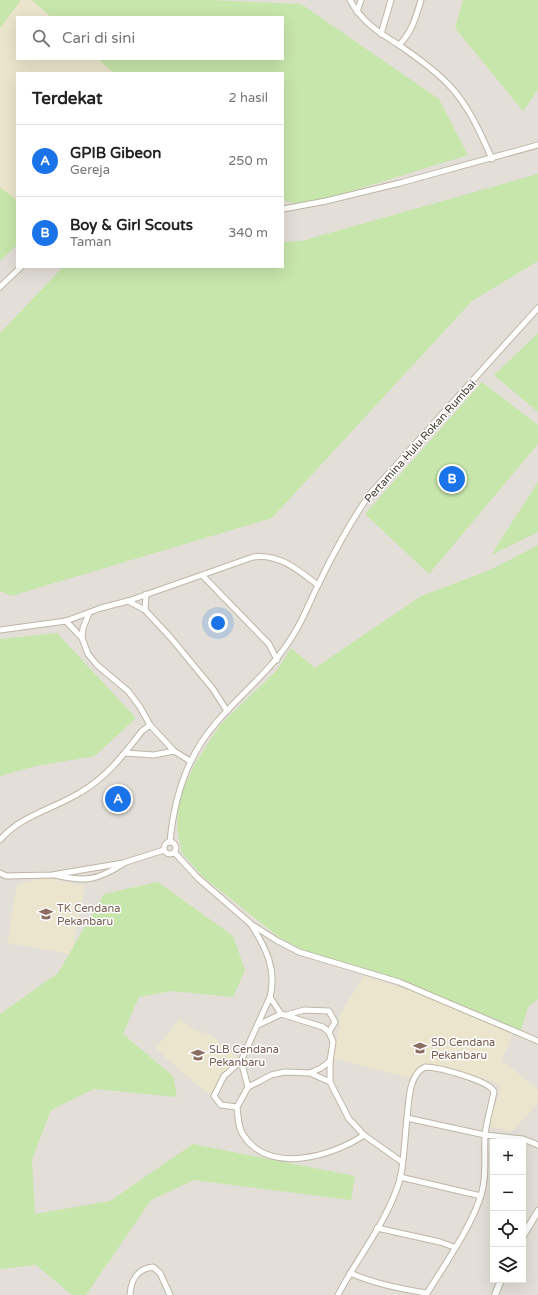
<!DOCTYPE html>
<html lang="id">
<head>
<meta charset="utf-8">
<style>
  body { margin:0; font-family:"Varela Round",sans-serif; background:#f2f2f2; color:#222 }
  .controls { position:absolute; right:12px; bottom:12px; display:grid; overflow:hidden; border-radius:0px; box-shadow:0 4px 16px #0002 }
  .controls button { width:36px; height:36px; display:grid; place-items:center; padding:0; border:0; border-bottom:1px solid #e0e0e0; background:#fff; color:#222; font:20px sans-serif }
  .you { position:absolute; left:218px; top:623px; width:14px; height:14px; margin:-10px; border:3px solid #fff; border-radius:50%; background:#1a73e8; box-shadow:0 0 0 6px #1a73e833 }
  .badge { display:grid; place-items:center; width:26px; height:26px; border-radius:50%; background:#1a73e8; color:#fff; font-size:13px; font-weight:700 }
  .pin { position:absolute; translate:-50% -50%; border:2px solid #fff; box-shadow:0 1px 4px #0006 }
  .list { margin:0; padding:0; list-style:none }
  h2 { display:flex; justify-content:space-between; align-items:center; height:52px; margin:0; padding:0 16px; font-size:17px }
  h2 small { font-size:13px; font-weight:400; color:#767676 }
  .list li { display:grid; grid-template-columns:26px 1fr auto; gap:12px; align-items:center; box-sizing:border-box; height:72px; padding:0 16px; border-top:1px solid #e0e0e0 }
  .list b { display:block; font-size:15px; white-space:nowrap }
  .list p { margin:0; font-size:13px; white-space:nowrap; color:#767676 }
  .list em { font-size:13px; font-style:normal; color:#767676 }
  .icon { flex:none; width:22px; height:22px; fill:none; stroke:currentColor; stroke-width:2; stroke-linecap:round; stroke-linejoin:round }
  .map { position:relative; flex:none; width:538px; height:1295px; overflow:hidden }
  .search { position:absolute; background:#fff; box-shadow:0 4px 16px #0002; left:16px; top:16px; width:268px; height:44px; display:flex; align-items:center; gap:10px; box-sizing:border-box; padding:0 14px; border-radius:0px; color:#767676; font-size:15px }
  .panel { position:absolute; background:#fff; box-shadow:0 4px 16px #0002; left:16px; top:72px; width:268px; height:196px; border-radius:0px }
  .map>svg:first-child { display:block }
  .industrial { fill:#e3dfd8; fill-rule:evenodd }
  .education { fill:#ebe5cd }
  .green { fill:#c7e6ab }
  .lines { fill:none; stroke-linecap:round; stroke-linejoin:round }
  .minor-casing { stroke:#bdb7a6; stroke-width:7 }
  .tertiary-casing { stroke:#bdb7a6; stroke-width:8 }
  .minor { stroke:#fff; stroke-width:5 }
  .tertiary { stroke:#fff; stroke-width:6 }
  .labels { text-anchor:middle; stroke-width:3; stroke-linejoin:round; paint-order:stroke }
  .street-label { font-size:11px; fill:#433e33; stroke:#fff }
  .education-label { font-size:11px; fill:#785e54; stroke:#fff; text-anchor:start }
</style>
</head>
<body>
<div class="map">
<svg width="538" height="1295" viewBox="0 0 538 1295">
  <rect width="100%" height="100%" fill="#f1eee3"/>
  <!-- industrial -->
  <path class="industrial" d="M0,0H538V1295H0ZM17,17H283V59H17ZM17,73H283V267H17ZM493,1142H523V1280H493Z"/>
  <!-- education -->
  <g class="education">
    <polygon points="21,0 32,0 51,17 17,17 17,59 98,59 114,73 17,73 17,205 14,199 0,187 0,28"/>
    <polygon points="46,878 85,886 73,948 69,954 7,943 17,884"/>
    <polygon points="364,976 415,992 513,1033 502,1060 538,1090 538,1103 511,1132 489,1126 490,1118 500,1093 500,1087 494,1082 439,1065 419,1067 409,1078 332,1058 340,1025 339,1016"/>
    <polygon points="180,1019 193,1029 211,1035 241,1061 209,1095 155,1048"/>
  </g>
  <!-- green -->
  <g class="green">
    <polygon points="0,0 21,0 0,28"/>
    <polygon points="32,0 208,0 301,4 439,99 468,155 304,206 283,200 283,73 114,73 98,59 283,59 283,17 51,17"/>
    <polygon points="463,0 538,0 538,90 523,111 455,28"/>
    <polygon points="538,174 538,261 472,301 272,518 11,596 0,591 0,333 63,267 283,267 283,242 301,241"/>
    <polygon points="0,187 15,199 17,205 17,245 0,261"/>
    <polygon points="538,333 538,412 494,375"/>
    <polygon points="482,382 538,425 538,444 429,574 365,514"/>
    <polygon points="538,482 538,532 491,555"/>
    <polygon points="538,545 538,999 528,1007 521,1031 494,1018 303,950 280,938 202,876 182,853 177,827 179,797 196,762 220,725 277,670 291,648 315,668 421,596 490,570"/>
    <polygon points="57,633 136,718 95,756 36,766 0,776 0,639"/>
    <polygon points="158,882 233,936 245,970 233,997 171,991 139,997 123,1034 173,1076 177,1097 94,1089 51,1110 32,1160 35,1214 110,1201 193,1144 355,1176 351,1200 194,1180 151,1200 86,1295 72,1295 36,1265 0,1269 0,1014 58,973 104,894"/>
  </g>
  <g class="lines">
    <defs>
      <g id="minor">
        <path d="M350,0C362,22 378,32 399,45C415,56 433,69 447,83C468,104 480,132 492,159"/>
        <polyline points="357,12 361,0"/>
        <polyline points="381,34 391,0"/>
        <path d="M399,45C412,32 416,17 421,0"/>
        <polyline points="283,209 326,201 400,183 538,145"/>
        <polyline points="0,287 21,267"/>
        <polyline points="203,576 269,644 277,660"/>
        <polyline points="128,601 145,610 171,638 213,689 227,711"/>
        <polyline points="145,610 146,594"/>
        <polyline points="66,621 82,638 88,654 97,665 128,691 140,707 150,725 174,751 190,761"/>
        <path d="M0,630L66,621L101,608L128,601L253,557C279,553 298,570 318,585"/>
        <polyline points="82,638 83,628 89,613"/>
        <polyline points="125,753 154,755 174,751"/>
        <path d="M0,840C21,815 54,809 81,792C107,777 124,754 142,731L150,725"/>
        <path d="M170,842C174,798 187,756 216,723C243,691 273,670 295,632C304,617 311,599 319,583C334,552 350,522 370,494L538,308"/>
        <circle cx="170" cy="848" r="6"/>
        <polyline points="174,852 198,878 251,924 276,940 299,952 399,982 538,1041"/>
        <polyline points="0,873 6,876 52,875 123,863 164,850"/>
        <path d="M55,875C85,882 96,881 123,864"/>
        <path d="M252,926C266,948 277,970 270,997L281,1014L323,1027L329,1032L333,1042L330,1061V1082L349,1119L364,1135L402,1162"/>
        <polyline points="287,1015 304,1010 329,1011 335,1022 329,1032"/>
        <polyline points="258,1025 281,1014"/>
        <polyline points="241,1061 248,1087"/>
        <path d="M330,1061L321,1068L310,1073L285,1072L271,1075L260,1081L248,1087L237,1107C238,1116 238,1129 244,1136C270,1175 333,1156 364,1135"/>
        <polyline points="310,1073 330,1082"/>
        <polyline points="237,1107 221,1105 214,1096 224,1076 241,1061 270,997"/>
        <polyline points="400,1177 481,1196"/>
        <polyline points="377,1228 440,1242 454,1247"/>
        <path d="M350,1273C375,1284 400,1289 427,1293"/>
        <path d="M130,1295C131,1279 137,1269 153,1267L160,1273L170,1295"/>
        <path d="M338,1295C357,1258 389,1219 400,1179C404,1163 405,1135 407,1118"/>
        <path d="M426,1295C443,1267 472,1226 481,1195C487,1176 484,1154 485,1134C487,1120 491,1106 494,1092C491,1081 438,1067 425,1067C408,1075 409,1102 407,1118L485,1135L523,1139L538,1145"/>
      </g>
      <g id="tertiary">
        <polyline points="523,1236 538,1211"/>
        <polyline points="495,1295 501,1280"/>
      </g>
    </defs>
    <!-- minor casing -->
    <use href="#minor" class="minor-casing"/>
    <!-- tertiary casing -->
    <use href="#tertiary" class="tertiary-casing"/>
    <!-- minor -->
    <use href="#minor" class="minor"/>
    <!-- tertiary -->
    <use href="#tertiary" class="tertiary"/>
  </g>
  <!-- icons -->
  <defs>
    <symbol id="school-bare" viewBox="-9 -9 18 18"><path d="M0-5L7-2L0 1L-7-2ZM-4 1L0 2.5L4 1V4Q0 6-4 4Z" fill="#8d6e63" stroke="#fff" stroke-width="2.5" paint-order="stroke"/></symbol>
  </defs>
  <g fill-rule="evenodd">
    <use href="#school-bare" x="36" y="904" width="20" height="20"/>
    <use href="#school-bare" x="410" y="1038" width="20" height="20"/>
    <use href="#school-bare" x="188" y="1045" width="20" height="20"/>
  </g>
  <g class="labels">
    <!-- street labels -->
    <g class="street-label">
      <text transform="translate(420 441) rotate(-48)" y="4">Pertamina Hulu Rokan Rumbai</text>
    </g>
    <!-- education labels -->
    <g class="education-label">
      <text x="57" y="912">TK Cendana<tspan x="57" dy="13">Pekanbaru</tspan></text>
      <text x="431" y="1046">SD Cendana<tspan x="431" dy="13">Pekanbaru</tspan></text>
      <text x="209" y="1053">SLB Cendana<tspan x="209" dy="13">Pekanbaru</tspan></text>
    </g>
  </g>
</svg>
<div class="controls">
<button>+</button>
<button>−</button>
<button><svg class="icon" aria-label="locate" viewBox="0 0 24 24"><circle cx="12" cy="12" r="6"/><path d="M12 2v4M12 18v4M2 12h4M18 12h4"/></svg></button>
<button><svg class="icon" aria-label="layers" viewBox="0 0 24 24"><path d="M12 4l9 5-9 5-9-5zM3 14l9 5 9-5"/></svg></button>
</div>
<div class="you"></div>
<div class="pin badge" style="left:118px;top:799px">A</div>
<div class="pin badge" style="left:452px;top:479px">B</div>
<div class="search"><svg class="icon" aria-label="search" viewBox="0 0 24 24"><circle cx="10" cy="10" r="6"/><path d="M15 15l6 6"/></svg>Cari di sini</div>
<section class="panel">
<h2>Terdekat<small>2 hasil</small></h2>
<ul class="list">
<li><span class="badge">A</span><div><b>GPIB Gibeon</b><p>Gereja</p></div><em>250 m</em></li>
<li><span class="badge">B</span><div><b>Boy &amp; Girl Scouts</b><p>Taman</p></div><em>340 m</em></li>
</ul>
</section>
</div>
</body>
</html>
